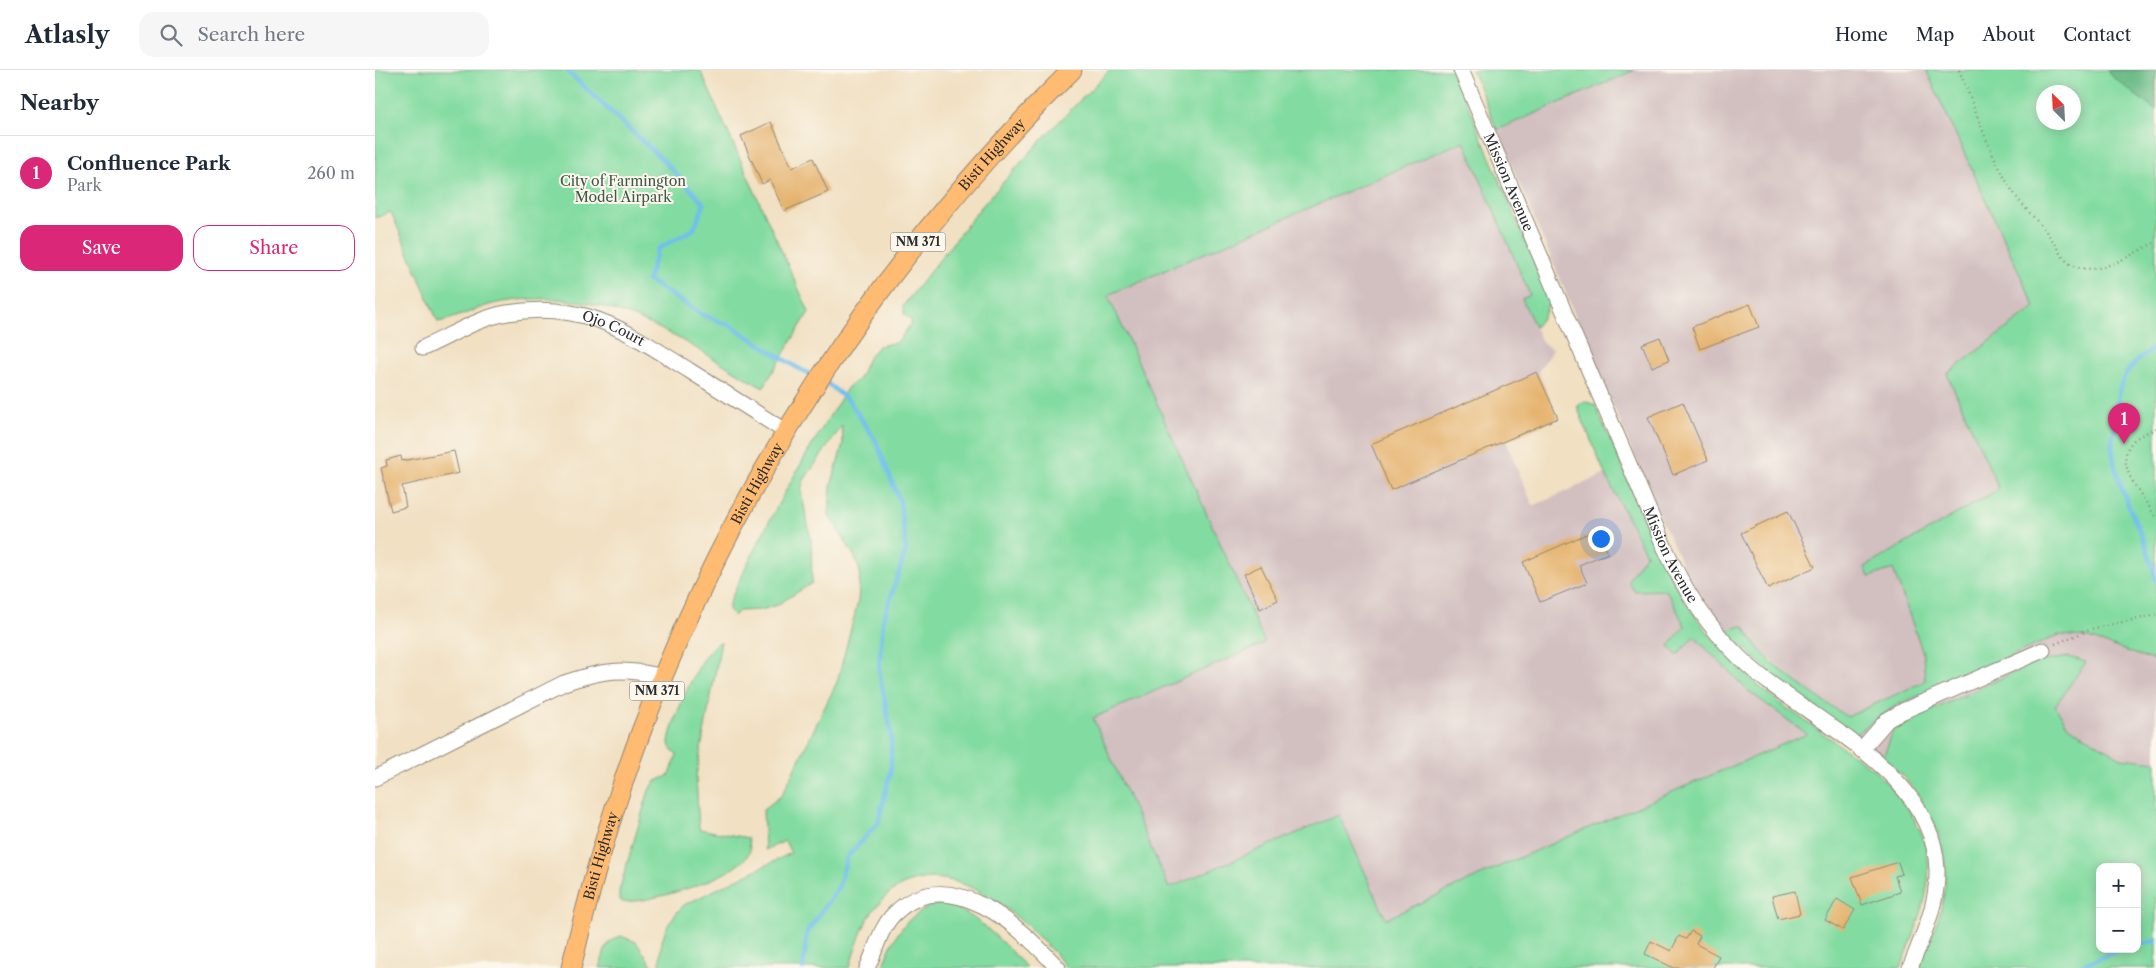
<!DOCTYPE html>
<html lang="en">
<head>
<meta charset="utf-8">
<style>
  body { margin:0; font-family:"Libre Caslon Text",serif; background:#f6f6f7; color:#1f2937 }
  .controls { position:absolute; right:15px; bottom:15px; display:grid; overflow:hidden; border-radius:10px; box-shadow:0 2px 12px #0003 }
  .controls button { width:45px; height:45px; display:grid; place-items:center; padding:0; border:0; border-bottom:1px solid #e0e1e3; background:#fff; color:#1f2937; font:25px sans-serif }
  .compass { position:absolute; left:1661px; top:15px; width:45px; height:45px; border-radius:50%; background:#fff; box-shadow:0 2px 12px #0003; rotate:336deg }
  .you { position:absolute; left:1225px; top:468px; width:18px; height:18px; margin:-12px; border:4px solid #fff; border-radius:50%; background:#1a73e8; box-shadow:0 0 0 8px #1a73e833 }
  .badge { display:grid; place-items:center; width:32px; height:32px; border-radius:50%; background:#db2777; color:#fff; font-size:16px; font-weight:700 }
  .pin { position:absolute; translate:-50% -41px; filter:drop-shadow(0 1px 2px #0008) }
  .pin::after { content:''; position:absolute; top:26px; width:18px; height:15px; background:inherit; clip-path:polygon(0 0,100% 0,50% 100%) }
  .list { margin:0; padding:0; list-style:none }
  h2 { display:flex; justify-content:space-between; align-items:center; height:65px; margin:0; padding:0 20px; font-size:21px }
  h2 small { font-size:16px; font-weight:400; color:#747a83 }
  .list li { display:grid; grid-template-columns:32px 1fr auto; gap:15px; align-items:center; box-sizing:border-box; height:75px; padding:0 20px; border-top:1px solid #e0e1e3 }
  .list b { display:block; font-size:19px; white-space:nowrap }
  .list p { margin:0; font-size:16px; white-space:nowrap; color:#747a83 }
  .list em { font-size:16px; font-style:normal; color:#747a83 }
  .actions { display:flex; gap:10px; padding:15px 20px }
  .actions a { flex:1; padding:11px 0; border:1px solid #db2777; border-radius:15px; text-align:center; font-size:18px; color:#db2777 }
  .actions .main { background:#db2777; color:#fff }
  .icon { flex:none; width:28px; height:28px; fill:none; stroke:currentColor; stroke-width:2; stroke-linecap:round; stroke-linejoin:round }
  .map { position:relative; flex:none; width:1781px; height:898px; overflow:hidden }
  header { display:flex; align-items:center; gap:30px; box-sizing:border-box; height:70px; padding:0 25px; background:#fff; border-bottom:1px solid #e0e1e3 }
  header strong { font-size:24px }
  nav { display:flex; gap:28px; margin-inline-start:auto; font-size:18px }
  .search { width:350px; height:45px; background:#f6f6f7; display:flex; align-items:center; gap:12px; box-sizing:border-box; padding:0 18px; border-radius:15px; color:#747a83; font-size:19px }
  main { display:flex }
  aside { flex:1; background:#fff }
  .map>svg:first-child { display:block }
  .industrial { fill:#d2bfc0 }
  .green { fill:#82dba0; stroke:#568366; fill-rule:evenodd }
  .forest { fill:#69bb86; stroke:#4a7358 }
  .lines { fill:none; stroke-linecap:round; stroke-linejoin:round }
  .stream { stroke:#70bfeb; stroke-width:4.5 }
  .building { fill:#e5b26d }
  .minor-casing { stroke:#8e8676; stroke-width:17 }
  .major-casing { stroke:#8e8676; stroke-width:21 }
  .path { stroke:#8e8676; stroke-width:2.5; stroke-dasharray:1 4; stroke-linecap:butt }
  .minor { stroke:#fff; stroke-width:15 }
  .major { stroke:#ffbb71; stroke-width:19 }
  .labels { text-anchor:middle; stroke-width:4; stroke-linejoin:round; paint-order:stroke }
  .shield { fill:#fbf7ec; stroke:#696865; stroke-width:1 }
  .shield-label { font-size:12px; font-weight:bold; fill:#2b2b2b }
  .street-label { font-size:14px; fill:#2b2b2b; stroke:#fbf7ec }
  .park-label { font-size:14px; fill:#415748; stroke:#fbf7ec }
</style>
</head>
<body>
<header>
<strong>Atlasly</strong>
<div class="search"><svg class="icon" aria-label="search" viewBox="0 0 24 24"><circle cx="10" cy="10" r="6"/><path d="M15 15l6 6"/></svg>Search here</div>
<nav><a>Home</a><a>Map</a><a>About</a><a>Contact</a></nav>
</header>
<main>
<aside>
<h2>Nearby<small></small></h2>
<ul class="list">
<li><span class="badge">1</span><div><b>Confluence Park</b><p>Park</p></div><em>260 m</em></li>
</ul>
<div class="actions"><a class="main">Save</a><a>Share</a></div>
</aside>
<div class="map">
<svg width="1781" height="898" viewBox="0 0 1781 898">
  <rect width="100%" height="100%" fill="#fbf7ec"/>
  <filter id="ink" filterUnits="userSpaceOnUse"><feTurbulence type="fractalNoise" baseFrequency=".02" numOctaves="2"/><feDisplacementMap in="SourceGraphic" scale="10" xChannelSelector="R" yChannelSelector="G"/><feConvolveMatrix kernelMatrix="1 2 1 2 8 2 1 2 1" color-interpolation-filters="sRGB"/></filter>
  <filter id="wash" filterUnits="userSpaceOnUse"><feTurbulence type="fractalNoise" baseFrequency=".0096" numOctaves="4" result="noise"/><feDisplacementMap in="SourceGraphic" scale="20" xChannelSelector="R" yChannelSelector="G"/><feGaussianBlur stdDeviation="1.12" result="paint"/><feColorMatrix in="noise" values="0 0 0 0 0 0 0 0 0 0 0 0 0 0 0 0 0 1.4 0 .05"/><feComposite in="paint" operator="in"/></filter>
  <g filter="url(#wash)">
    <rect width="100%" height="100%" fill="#f1e0c2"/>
    <!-- industrial -->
    <g class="industrial">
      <polygon points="1260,0 1551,0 1660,237 1572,304 1624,419 1491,497 1518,499 1548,583 1550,611 1472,647 1425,615 1375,571 1370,557 1366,556 1351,561 1314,508 1287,451 1122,60"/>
      <polygon points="1090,71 1155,225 1147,230 1168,274 1178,279 1163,302 1183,348 1131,371 1158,436 1230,404 1271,484 1259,521 1291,520 1310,556 1294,575 1319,566 1372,620 1432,664 1132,793 1011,849 964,745 794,818 718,648 890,572 733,225"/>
      <polygon points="1684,565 1711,567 1781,591 1781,692 1746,688 1693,656 1680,636 1711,592 1519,657 1508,688 1479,665 1520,636"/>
    </g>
    <!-- green -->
    <g class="green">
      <path d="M0,0H325L434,242L388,318C302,268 234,215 128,232C105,235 85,248 63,252L16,142L0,148Z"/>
      <path d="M735,0H1078L1175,230L1169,246L1160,257L1147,229L1155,225L1089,71L733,225L890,573L718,648L794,818L964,745L1011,849L1132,793L1432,664L1372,620L1319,566L1302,586L1294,576L1310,556L1291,520L1259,521L1253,510L1271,484L1230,404L1202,337L1209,331L1220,335L1292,500C1318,547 1349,588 1391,622C1426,650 1464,673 1499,700C1573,772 1561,811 1526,898H692C650,847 560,763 500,838C487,854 481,879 474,898H282L285,896C285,869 289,855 309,835L416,783L410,771L390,780L388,740L407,725L462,612L483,532L485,501L479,485L454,446L456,416L468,374L467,356L429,410L426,421L436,470L437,513L402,535L386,540L364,541L359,546L354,541V533C388,458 428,387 473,317L484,309L492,290L503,276L523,272L537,252L529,244L528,236L606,137L668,68Z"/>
      <polygon points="1097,0 1260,0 1122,60"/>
      <path d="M1551,0H1781V591L1711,567L1684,565L1520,636L1479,665L1408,615L1351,561L1366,556L1370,557C1382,590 1443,627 1472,647L1550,611L1548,583L1518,499L1494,507L1490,497L1624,419L1572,304L1660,237ZM1668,22H1698V52H1668Z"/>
      <path d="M346,572L321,706L324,759L373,768C374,771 375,777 375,780C368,807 273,833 247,832L244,828V821L274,720L281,711L295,705L302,684C298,681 294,678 294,672C296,652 327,577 346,572Z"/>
      <path d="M1694,587L1711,592L1680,636L1693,656L1746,688L1781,692V898H1544C1553,876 1563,853 1568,829C1579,775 1549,721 1508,688L1519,658L1661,592ZM1725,797H1762V879H1725Z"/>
      <path d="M562,834C593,833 632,877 652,898H507C519,867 528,846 562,834Z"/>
      <path d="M246,866L261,872L279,898H225C229,883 230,871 246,866Z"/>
    </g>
    <!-- forest -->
    <polygon class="forest" points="1733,0 1781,0 1781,41 1734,4"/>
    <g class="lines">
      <!-- stream -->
      <g class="stream">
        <polyline points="191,0 291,93 329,134 319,159 283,179 273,210 328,245 356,256 421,297 441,307"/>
        <path d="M1781,277C1749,296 1742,314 1741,349C1740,360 1736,368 1737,379C1742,425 1772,465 1781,510"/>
        <polyline points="1762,875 1781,871"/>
        <polyline points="428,898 432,862 463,818 472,787 503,753 516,699 516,663 504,600 508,551 531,480 525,432 501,371 474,331 448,310"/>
        <polyline points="1698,898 1748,879"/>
      </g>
    </g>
    <g id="blocks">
      <!-- building -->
      <g class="building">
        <polygon points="396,52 417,98 438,88 453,122 409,141 395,110 387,114 366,66"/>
        <polygon points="1375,234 1384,257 1325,279 1317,257"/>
        <polygon points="1285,267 1294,290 1277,297 1267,274"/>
        <polygon points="1162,302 1183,348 1016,420 996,374"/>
        <polygon points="1308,332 1333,390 1298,405 1273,347"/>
        <polygon points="79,381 84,403 27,416 31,437 16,441 6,398 12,396 11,390 26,386 27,391"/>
        <polygon points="1413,441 1440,497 1393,519 1366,463"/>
        <polygon points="1223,459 1233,483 1204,495 1212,513 1165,532 1148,492"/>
        <polygon points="886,496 903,530 885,539 869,504"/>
        <polygon points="1523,792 1527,804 1520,806 1525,822 1487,835 1477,807"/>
        <polygon points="1420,821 1425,844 1403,849 1397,826"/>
        <polygon points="1462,829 1480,840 1468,860 1450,850"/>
        <polygon points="1316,861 1325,866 1321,874 1344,886 1338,898 1299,898 1270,884 1276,871 1296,881 1304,866 1311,869"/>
      </g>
    </g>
  </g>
  <g filter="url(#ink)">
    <use href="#blocks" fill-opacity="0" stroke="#8e8676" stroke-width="1"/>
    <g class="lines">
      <defs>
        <g id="minor">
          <path id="s1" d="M1086,0L1289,476C1307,516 1333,557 1365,588C1429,650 1559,698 1562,800C1563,835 1547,867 1535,898"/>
          <path id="s2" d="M48,278C75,266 103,248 132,243C210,230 253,262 315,301C347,321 379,341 411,362"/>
          <polyline points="1486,680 1512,650 1528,641 1668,580"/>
          <path d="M0,708L189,613C227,600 249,597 288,607"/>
          <path d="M492,898C501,880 505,858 519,844C573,790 646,857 683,898"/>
        </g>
        <g id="major">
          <path id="s3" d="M196,898C215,818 237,739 266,662C359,414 507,186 697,0"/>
        </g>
      </defs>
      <!-- minor casing -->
      <use href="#minor" class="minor-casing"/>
      <!-- major casing -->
      <use href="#major" class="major-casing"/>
      <!-- path -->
      <g class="path">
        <path d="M1584,0C1602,43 1616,91 1643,129C1652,141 1664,152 1673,164C1683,177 1687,195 1706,198C1732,203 1759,182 1781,172"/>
        <path d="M1781,358C1774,362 1762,366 1757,372C1736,396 1772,428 1781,449"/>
        <polyline points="1680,574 1719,558 1781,545"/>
      </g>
      <!-- minor -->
      <use href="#minor" class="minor"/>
      <!-- major -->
      <use href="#major" class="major"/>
    </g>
  </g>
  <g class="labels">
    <!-- shield labels -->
    <g class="shield">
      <rect x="515.5" y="162.5" width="55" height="19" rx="4"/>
      <rect x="254.5" y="611.5" width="55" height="19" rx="4"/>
    </g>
    <g class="shield-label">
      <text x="543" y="176">NM 371</text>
      <text x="282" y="625">NM 371</text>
    </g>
    <!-- street labels -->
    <g class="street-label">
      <text dy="5" stroke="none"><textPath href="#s3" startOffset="926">Bisti Highway</textPath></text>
      <text dy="5" stroke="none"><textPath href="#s1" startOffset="122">Mission Avenue</textPath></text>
      <text dy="5" stroke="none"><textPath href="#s2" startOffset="201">Ojo Court</textPath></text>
      <text dy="5" stroke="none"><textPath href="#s3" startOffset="521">Bisti Highway</textPath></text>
      <text dy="5" stroke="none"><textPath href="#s1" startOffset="528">Mission Avenue</textPath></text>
      <text dy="5" stroke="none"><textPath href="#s3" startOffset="116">Bisti Highway</textPath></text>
    </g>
    <!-- park labels -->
    <g class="park-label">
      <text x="248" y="116">City of Farmington<tspan x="248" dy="16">Model Airpark</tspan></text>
    </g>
  </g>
</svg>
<div class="controls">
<button>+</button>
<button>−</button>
</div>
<svg class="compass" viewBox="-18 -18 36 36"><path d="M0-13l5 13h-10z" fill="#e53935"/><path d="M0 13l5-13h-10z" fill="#747a83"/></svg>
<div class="you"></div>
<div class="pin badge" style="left:1749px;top:374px">1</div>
</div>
</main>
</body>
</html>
